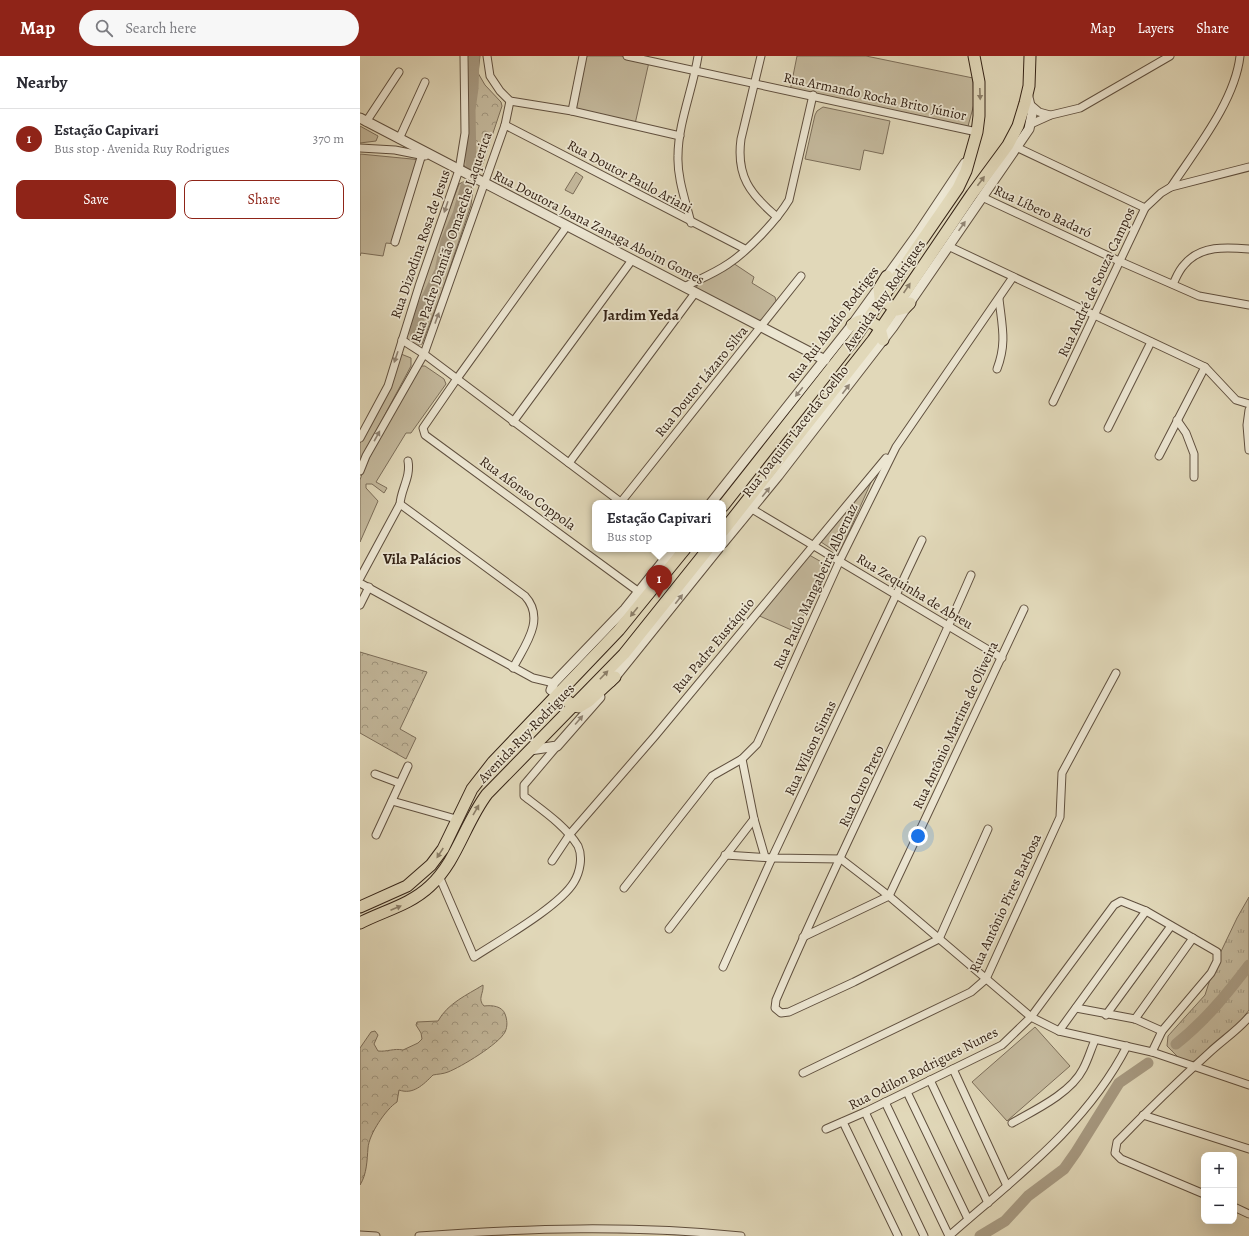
<!DOCTYPE html>
<html lang="en">
<head>
<meta charset="utf-8">
<style>
  body { margin:0; font-family:Alegreya,serif; background:#f7f7f7; color:#2b2b33 }
  .controls { position:absolute; right:12px; bottom:12px; display:grid; overflow:hidden; border-radius:8px; box-shadow:0 4px 16px #0002 }
  .controls button { width:36px; height:36px; display:grid; place-items:center; padding:0; border:0; border-bottom:1px solid #e1e1e2; background:#fff; color:#2b2b33; font:20px sans-serif }
  .you { position:absolute; left:558px; top:780px; width:14px; height:14px; margin:-10px; border:3px solid #fff; border-radius:50%; background:#1a73e8; box-shadow:0 0 0 6px #1a73e833 }
  .badge { display:grid; place-items:center; width:26px; height:26px; border-radius:50%; background:#8f2418; color:#fff; font-size:13px; font-weight:700 }
  .pin { position:absolute; translate:-50% -33px; filter:drop-shadow(0 1px 2px #0008) }
  .pin::after { content:''; position:absolute; top:21px; width:14px; height:12px; background:inherit; clip-path:polygon(0 0,100% 0,50% 100%) }
  .popup { position:absolute; left:232px; top:444px; width:134px; height:52px; box-sizing:border-box; display:grid; place-content:center; border-radius:8px; background:#fff; filter:drop-shadow(0 1px 3px #0005); font-size:13px; white-space:nowrap; color:#7c7c81 }
  .popup b { font-size:15px; color:#2b2b33 }
  .popup::after { content:''; position:absolute; left:50%; top:100%; margin-left:-8px; border:8px solid transparent; border-top-color:#fff }
  .list { margin:0; padding:0; list-style:none }
  h2 { display:flex; justify-content:space-between; align-items:center; height:52px; margin:0; padding:0 16px; font-size:17px }
  h2 small { font-size:13px; font-weight:400; color:#7c7c81 }
  .list li { display:grid; grid-template-columns:26px 1fr auto; gap:12px; align-items:center; box-sizing:border-box; height:60px; padding:0 16px; border-top:1px solid #e1e1e2 }
  .list b { display:block; font-size:15px; white-space:nowrap }
  .list p { margin:0; font-size:13px; white-space:nowrap; color:#7c7c81 }
  .list em { font-size:13px; font-style:normal; color:#7c7c81 }
  .actions { display:flex; gap:8px; padding:12px 16px }
  .actions a { flex:1; padding:9px 0; border:1px solid #8f2418; border-radius:8px; text-align:center; font-size:14px; color:#8f2418 }
  .actions .main { background:#8f2418; color:#fff }
  .icon { flex:none; width:22px; height:22px; fill:none; stroke:currentColor; stroke-width:2; stroke-linecap:round; stroke-linejoin:round }
  .map { position:relative; flex:none; width:889px; height:1180px; overflow:hidden }
  header { display:flex; align-items:center; gap:24px; box-sizing:border-box; height:56px; padding:0 20px; background:#8f2418; color:#fff }
  header strong { font-size:19px }
  nav { display:flex; gap:22px; margin-inline-start:auto; font-size:14px }
  .search { width:280px; height:36px; background:#f7f7f7; display:flex; align-items:center; gap:10px; box-sizing:border-box; padding:0 14px; border-radius:22px; color:#7c7c81; font-size:15px }
  main { display:flex }
  aside { flex:1; background:#fff }
  .map>svg:first-child { display:block }
  .grass { fill:url(#grass-tufts); stroke:#7c6e5a }
  .forest { fill:url(#forest-crowns); stroke:#7c6e5a }
  .park { fill:#c4b99d; stroke:#7c6e5a }
  .lines { fill:none; stroke-linecap:round; stroke-linejoin:round }
  .river { stroke:#a79a82; stroke-width:11 }
  .minor-casing { stroke:#60503f; stroke-width:9 }
  .tertiary-casing { stroke:#60503f; stroke-width:11 }
  .primary-casing { stroke:#352316; stroke-width:13 }
  .minor { stroke:#ece6d2; stroke-width:7 }
  .tertiary { stroke:#ece6d2; stroke-width:9 }
  .primary { stroke:#e1d8b9; stroke-width:11 }
  .oneway { fill:#8b7e68 }
  .oneway2 { fill:#908474 }
  .labels { text-anchor:middle; stroke-width:3.5; stroke-linejoin:round; paint-order:stroke }
  .street-label { font-size:14px; fill:#352316; stroke:#ece6d2 }
  .neighbourhood-label { font-size:15px; font-weight:bold; fill:#352316; stroke:#ece6d2 }
</style>
</head>
<body>
<header>
<strong>Map</strong>
<div class="search"><svg class="icon" aria-label="search" viewBox="0 0 24 24"><circle cx="10" cy="10" r="6"/><path d="M15 15l6 6"/></svg>Search here</div>
<nav><a>Map</a><a>Layers</a><a>Share</a></nav>
</header>
<main>
<aside>
<h2>Nearby<small></small></h2>
<ul class="list">
<li><span class="badge">1</span><div><b>Estação Capivari</b><p>Bus stop · Avenida Ruy Rodrigues</p></div><em>370 m</em></li>
</ul>
<div class="actions"><a class="main">Save</a><a>Share</a></div>
</aside>
<div class="map">
<svg width="889" height="1180" viewBox="0 0 889 1180">
  <defs>
    <pattern id="grass-tufts" width="24" height="20" patternUnits="userSpaceOnUse"><rect width="24" height="20" fill="#c4b99d"/><path d="M3 7l-1-3M5 7V3M7 7l1-3M15 17l-1-3M17 17v-4M19 17l1-3" fill="none" stroke="#a0967f"/></pattern>
    <pattern id="forest-crowns" width="20" height="18" patternUnits="userSpaceOnUse"><rect width="20" height="18" fill="#c4b99d"/><path d="M2 6a3 3 0 1 1 6 0M12 15a3 3 0 1 1 6 0" fill="none" stroke="#a0967f"/></pattern>
  </defs>
  <rect width="100%" height="100%" fill="#e1d8b9"/>
  <filter id="stains"><feTurbulence type="fractalNoise" baseFrequency=".005" numOctaves="4"/><feColorMatrix values="0 0 0 0 .2 0 0 0 0 .09 0 0 0 0 .02 0 0 0 .5 -.17"/></filter>
  <radialGradient id="worn" r=".72"><stop offset=".6" stop-color="#630" stop-opacity="0"/><stop offset="1" stop-color="#630" stop-opacity=".3"/></radialGradient>
  <!-- grass -->
  <polygon class="grass" points="889,841 889,954 878,969 841,1003 831,1006 821,1004 807,990 808,980 845,939 855,908 877,862"/>
  <!-- forest -->
  <g class="forest">
    <polygon points="107,0 120,0 118,17 125,29 141,46 142,50 120,116 107,113 103,108 108,75"/>
    <polygon points="0,596 67,616 40,673 56,682 46,703 0,677"/>
    <path d="M123,929C124,937 117,943 124,950C132,949 142,950 145,958C147,963 148,970 145,976C139,988 101,1011 88,1016C83,1018 78,1018 73,1019C63,1029 53,1039 39,1034L37,1046C26,1053 9,1078 8,1092C7,1104 7,1118 0,1129V992L11,976L15,975L18,979L14,988L18,995C27,996 34,992 43,994L58,987L62,983L61,977L56,969L57,966L78,965C88,947 107,939 123,929Z"/>
  </g>
  <!-- park -->
  <g class="park">
    <polygon points="225,0 261,0 289,6 275,68 213,54"/>
    <polygon points="437,0 506,0 613,22 614,48 607,74 430,35"/>
    <polygon points="463,51 530,65 523,98 504,94 500,114 445,103 455,59 457,55"/>
    <polygon points="0,70 18,80 16,85 0,87"/>
    <polygon points="0,98 62,104 36,188 26,187 23,200 1,197 0,200"/>
    <polygon points="216,116 223,121 213,138 205,134"/>
    <polygon points="103,126 110,129 113,134 111,149 81,238 62,288 55,290 46,283 75,192 99,128"/>
    <polygon points="373,207 394,221 392,227 415,241 416,245 403,263 398,265 336,232 338,228 345,225"/>
    <polygon points="41,298 51,302 51,310 0,405 0,387 16,356"/>
    <polygon points="61,310 65,310 84,323 86,328 51,377 46,377 16,426 27,432 24,437 12,428 6,428 6,432 18,445 0,486 0,424 2,418 17,385"/>
    <polygon points="513,422 479,498 461,486"/>
    <polygon points="444,496 465,508 436,576 395,558"/>
    <polygon points="675,971 710,1010 647,1065 612,1026"/>
  </g>
  <g class="lines">
    <!-- river -->
    <g class="river">
      <polyline points="111,112 110,54 113,32 114,0"/>
      <polyline points="55,277 60,256 80,215 86,185 98,158 106,130"/>
      <path d="M816,988C845,965 867,938 889,909"/>
      <polyline points="620,1180 645,1165 668,1140 704,1113 716,1096 759,1027 788,1007"/>
    </g>
    <defs>
      <g id="minor">
        <polyline points="127,0 130,20 140,35 150,45 212,55 320,80"/>
        <polyline points="267,0 617,76"/>
        <path d="M401,0L381,83C376,120 390,138 417,161"/>
        <polyline points="672,50 679,56 690,59"/>
        <polyline points="212,55 223,0"/>
        <polyline points="6,66 39,16"/>
        <polyline points="671,68 691,59 720,52 810,0"/>
        <polyline points="145,69 385,193"/>
        <polyline points="39,83 65,26"/>
        <polyline points="656,91 785,152"/>
        <polyline points="0,92 35,94 65,100"/>
        <polyline points="811,131 889,111"/>
        <polyline points="622,141 759,205 839,240 889,249"/>
        <path d="M331,167C326,146 317,122 318,100C318,67 333,33 338,0"/>
        <polyline points="207,170 96,324 63,372 65,379 279,536"/>
        <polyline points="35,186 63,95"/>
        <polyline points="588,190 845,311 876,344 889,348"/>
        <path d="M813,228C816,222 819,214 824,209C840,189 867,191 889,193"/>
        <path d="M324,231C338,224 355,217 368,208C388,195 417,164 429,144L453,39"/>
        <polyline points="42,284 64,298 262,447"/>
        <path d="M637,313C647,287 642,270 639,243"/>
        <path d="M693,346L785,152L801,137L811,131C836,93 875,45 880,0"/>
        <polyline points="889,354 887,369 889,394"/>
        <polyline points="817,364 826,377 834,398 834,421"/>
        <polyline points="153,366 272,204"/>
        <polyline points="748,372 791,286"/>
        <polyline points="0,382 28,330 59,230 99,114 105,77 104,0"/>
        <polyline points="799,400 845,311"/>
        <polyline points="209,407 335,237"/>
        <polyline points="0,415 6,400 64,298 145,69 150,45"/>
        <polyline points="261,446 441,220"/>
        <path d="M40,448L165,540C186,563 165,589 153,612"/>
        <polyline points="392,453 642,602"/>
        <path d="M611,519C549,662 477,801 416,944L415,952L421,957L429,956L494,926L579,883L628,773"/>
        <path d="M0,522L40,448C41,433 51,421 48,405"/>
        <polyline points="0,527 173,622 194,627"/>
        <polyline points="0,549 9,531"/>
        <polyline points="382,703 394,763 405,801"/>
        <polyline points="15,718 39,727"/>
        <polyline points="32,745 96,763"/>
        <polyline points="16,779 48,710"/>
        <polyline points="365,799 412,802 481,803 529,840 671,961 699,975 792,996 889,1029"/>
        <polyline points="192,805 210,778 295,680 526,402"/>
        <path d="M79,820L114,901C140,884 200,850 214,826C220,816 223,801 218,790C206,770 182,754 164,740V729L197,690"/>
        <polyline points="264,832 352,720 382,703 397,688 480,504 536,391 653,221"/>
        <polyline points="309,873 394,763"/>
        <polyline points="443,881 529,840 664,553"/>
        <polyline points="363,911 412,802 562,484"/>
        <polyline points="716,952 775,963 802,975"/>
        <polyline points="746,959 811,870"/>
        <polyline points="775,963 833,882"/>
        <polyline points="699,975 786,855"/>
        <polyline points="593,1013 647,1130"/>
        <polyline points="443,1017 611,936 626,923 700,761 702,717 756,617"/>
        <polyline points="570,1024 628,1147"/>
        <polyline points="547,1036 608,1163"/>
        <polyline points="525,1046 589,1180"/>
        <polyline points="505,1056 564,1180"/>
        <polyline points="783,1059 889,1093"/>
        <polyline points="483,1066 538,1180"/>
        <path d="M652,1067C675,1054 711,1037 723,1013C728,1004 731,993 735,984"/>
        <polyline points="466,1073 505,1056 642,989 671,961 754,849 761,845 786,855 857,896 857,905 851,917 802,975 792,996"/>
        <path d="M844,1138L761,1103L755,1097L757,1086C787,1055 818,1025 850,996C863,984 878,974 889,961"/>
        <polyline points="874,1151 889,1158"/>
        <polyline points="0,1179 16,1180"/>
        <path d="M59,1180C167,1172 274,1169 381,1180"/>
        <path d="M589,1180C654,1123 727,1069 767,990"/>
      </g>
      <g id="tertiary">
        <polyline points="0,62 465,304"/>
        <polyline points="351,447 492,269 557,179 605,107"/>
        <polyline points="363,487 418,420 533,271 669,73 672,58 667,37"/>
        <polyline points="251,626 358,493"/>
        <polyline points="198,638 191,634 194,627 265,553 313,493"/>
        <polyline points="170,694 197,690 240,641"/>
      </g>
      <g id="primary">
        <polyline points="527,220 519,233 520,242 537,254 545,252 550,247"/>
        <path d="M492,269C504,260 509,264 520,272L523,284"/>
        <polyline points="363,450 492,286 598,132 606,115 617,76 619,60 619,26 614,0"/>
        <polyline points="363,475 513,284 612,138 648,89 658,70 665,47 669,30 670,0"/>
        <polyline points="198,638 214,650 219,651 229,645 255,621"/>
        <polyline points="0,851 47,830 71,809 83,793 112,733 133,706 259,574 325,493"/>
        <path d="M0,867C23,855 50,849 70,830C97,805 105,767 127,738L264,598L348,493"/>
      </g>
    </defs>
    <!-- minor casing -->
    <use href="#minor" class="minor-casing"/>
    <!-- tertiary casing -->
    <use href="#tertiary" class="tertiary-casing"/>
    <!-- primary casing -->
    <use href="#primary" class="primary-casing"/>
    <!-- minor -->
    <use href="#minor" class="minor"/>
    <!-- tertiary -->
    <use href="#tertiary" class="tertiary"/>
    <!-- primary -->
    <use href="#primary" class="primary"/>
  </g>
  <!-- one-way arrows -->
  <defs><path id="oneway-solid" d="M-6-.8H1V-3.2L6.5 0L1 3.2V.8H-6Z"/></defs>
  <g class="oneway">
    <use href="#oneway-solid" transform="translate(620 38) rotate(88)"/>
    <use href="#oneway-solid" transform="translate(621 125) rotate(-53)"/>
    <use href="#oneway-solid" transform="translate(547 232) rotate(-56)"/>
    <use href="#oneway-solid" transform="translate(274 556) rotate(129)"/>
    <use href="#oneway-solid" transform="translate(244 619) rotate(-46)"/>
    <use href="#oneway-solid" transform="translate(116 754) rotate(-60)"/>
    <use href="#oneway-solid" transform="translate(80 797) rotate(123)"/>
    <use href="#oneway-solid" transform="translate(36 852) rotate(-23)"/>
  </g>
  <g class="oneway2">
    <use href="#oneway-solid" transform="translate(86 151) rotate(109)"/>
    <use href="#oneway-solid" transform="translate(602 170) rotate(-55)"/>
    <use href="#oneway-solid" transform="translate(77 262) rotate(-70)"/>
    <use href="#oneway-solid" transform="translate(36 301) rotate(109)"/>
    <use href="#oneway-solid" transform="translate(486 333) rotate(-53)"/>
    <use href="#oneway-solid" transform="translate(439 336) rotate(129)"/>
    <use href="#oneway-solid" transform="translate(17 380) rotate(-61)"/>
    <use href="#oneway-solid" transform="translate(406 436) rotate(-51)"/>
    <use href="#oneway-solid" transform="translate(319 543) rotate(-52)"/>
    <use href="#oneway-solid" transform="translate(219 664) rotate(-49)"/>
  </g>
  <g class="labels">
    <!-- street labels -->
    <g class="street-label">
      <text transform="translate(515 40) rotate(12)" y="5">Rua Armando Rocha Brito Júnior</text>
      <text transform="translate(270 120) rotate(28)" y="5">Rua Doutor Paulo Ariani</text>
      <text transform="translate(683 155) rotate(25)" y="5">Rua Líbero Badaró</text>
      <text transform="translate(239 171) rotate(27)" y="5">Rua Doutora Joana Zanaga Aboim Gomes</text>
      <text transform="translate(91 181) rotate(-71)" y="5">Rua Padre Damião Omaeche Laquerica</text>
      <text transform="translate(60 188) rotate(-71)" y="5">Rua Dizodina Rosa de Jesus</text>
      <text transform="translate(736 226) rotate(-65)" y="5">Rua André de Souza Campos</text>
      <text transform="translate(524 239) rotate(-55)" y="5">Avenida Ruy Rodrigues</text>
      <text transform="translate(473 268) rotate(-53)" y="5">Rua Rui Abadio Rodriges</text>
      <text transform="translate(341 325) rotate(-51)" y="5">Rua Doutor Lázaro Silva</text>
      <text transform="translate(435 375) rotate(-52)" y="5">Rua Joaquim Lacerda Coelho</text>
      <text transform="translate(168 437) rotate(36)" y="5">Rua Afonso Coppola</text>
      <text transform="translate(455 530) rotate(-65)" y="5">Rua Paulo Mangabeira Albernaz</text>
      <text transform="translate(555 535) rotate(31)" y="5">Rua Zequinha de Abreu</text>
      <text transform="translate(353 589) rotate(-50)" y="5">Rua Padre Eustáquio</text>
      <text transform="translate(595 669) rotate(-65)" y="5">Rua Antônio Martins de Oliveira</text>
      <text transform="translate(166 677) rotate(-46)" y="5">Avenida Ruy Rodrigues</text>
      <text transform="translate(450 692) rotate(-65)" y="5">Rua Wilson Simas</text>
      <text transform="translate(501 730) rotate(-65)" y="5">Rua Ouro Preto</text>
      <text transform="translate(645 847) rotate(-65)" y="5">Rua Antônio Pires Barbosa</text>
      <text transform="translate(563 1012) rotate(-27)" y="5">Rua Odilon Rodrigues Nunes</text>
    </g>
    <!-- neighbourhood labels -->
    <g class="neighbourhood-label">
      <text x="281" y="264">Jardim Yeda</text>
      <text x="62" y="508">Vila Palácios</text>
    </g>
  </g>
  <rect width="100%" height="100%" filter="url(#stains)"/>
  <rect width="100%" height="100%" fill="url(#worn)"/>
</svg>
<div class="controls">
<button>+</button>
<button>−</button>
</div>
<div class="you"></div>
<div class="pin badge" style="left:299px;top:542px">1</div>
<div class="popup"><b>Estação Capivari</b>Bus stop</div>
</div>
</main>
</body>
</html>
